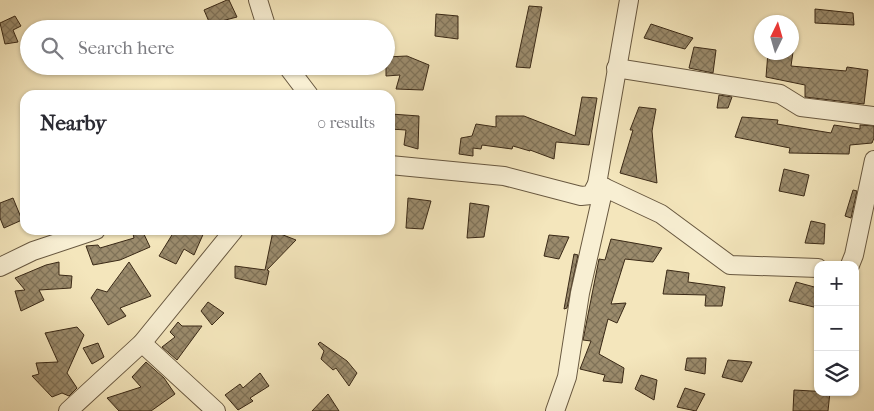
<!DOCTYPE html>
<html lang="en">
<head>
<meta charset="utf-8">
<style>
  body { margin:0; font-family:"IM FELL French Canon",serif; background:#f7f7f7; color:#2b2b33 }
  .controls { position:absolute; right:15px; bottom:15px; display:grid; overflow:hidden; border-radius:10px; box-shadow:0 1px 4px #0004 }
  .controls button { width:45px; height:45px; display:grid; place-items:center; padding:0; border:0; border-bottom:1px solid #e1e1e2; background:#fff; color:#2b2b33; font:25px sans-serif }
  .compass { position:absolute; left:754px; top:15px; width:45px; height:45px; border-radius:50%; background:#fff; box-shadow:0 1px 4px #0004; rotate:5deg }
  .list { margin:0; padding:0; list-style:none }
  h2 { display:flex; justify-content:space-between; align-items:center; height:65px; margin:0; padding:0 20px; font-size:21px }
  h2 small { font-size:16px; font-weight:400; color:#7c7c81 }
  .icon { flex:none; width:28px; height:28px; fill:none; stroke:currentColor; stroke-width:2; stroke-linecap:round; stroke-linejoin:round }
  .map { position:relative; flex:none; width:874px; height:411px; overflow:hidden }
  .search { position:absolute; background:#fff; box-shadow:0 1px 4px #0004; left:20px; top:20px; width:375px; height:55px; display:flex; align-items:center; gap:12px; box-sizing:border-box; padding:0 18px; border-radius:28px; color:#7c7c81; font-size:19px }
  .panel { position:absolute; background:#fff; box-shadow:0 1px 4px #0004; left:20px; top:90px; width:375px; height:145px; border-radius:15px }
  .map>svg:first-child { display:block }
  .building { fill:url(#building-cross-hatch); stroke:#3a2916 }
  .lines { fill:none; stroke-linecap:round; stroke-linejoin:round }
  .minor-casing { stroke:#685840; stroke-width:20 }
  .minor { stroke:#f8efd3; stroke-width:18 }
</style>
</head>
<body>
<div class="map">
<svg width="874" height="411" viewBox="0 0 874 411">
  <defs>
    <pattern id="building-cross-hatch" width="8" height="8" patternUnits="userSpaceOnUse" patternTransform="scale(1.25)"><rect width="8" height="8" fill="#9b8b6c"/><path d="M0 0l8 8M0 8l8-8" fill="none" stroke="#7f7258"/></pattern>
  </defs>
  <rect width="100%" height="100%" fill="#f4e6bc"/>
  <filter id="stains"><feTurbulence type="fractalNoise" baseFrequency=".004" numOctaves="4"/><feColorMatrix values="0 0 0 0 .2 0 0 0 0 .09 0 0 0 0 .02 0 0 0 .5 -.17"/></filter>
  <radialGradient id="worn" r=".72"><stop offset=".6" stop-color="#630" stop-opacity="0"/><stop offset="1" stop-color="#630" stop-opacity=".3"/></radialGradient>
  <!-- building -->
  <g class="building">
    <polygon points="227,0 229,0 237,17 210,24 204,10"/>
    <polygon points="529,6 542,7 530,68 516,67"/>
    <polygon points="815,9 853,13 854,25 815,23"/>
    <polygon points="436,14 458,16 458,39 435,36"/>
    <polygon points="15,16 21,26 13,30 18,42 5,44 0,23"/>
    <polygon points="651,24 693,38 685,49 644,38"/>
    <polygon points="694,47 716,50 713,73 689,68"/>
    <polygon points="768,52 793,52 791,66 846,71 847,67 868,70 864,104 805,97 805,85 766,77"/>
    <polygon points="407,56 429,65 423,90 396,89 400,75 386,76 386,57"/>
    <polygon points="719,95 732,97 728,108 717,108"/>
    <polygon points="582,97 597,98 589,145 556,142 554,159 530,150 530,151 513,146 512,149 482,145 481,149 473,148 473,156 459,154 461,138 472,136 476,124 496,127 496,116 524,116 575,136"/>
    <polygon points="639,107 656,109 652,131 657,183 620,173 633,130 630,130"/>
    <polygon points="391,114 419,116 418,149 404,145 406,130 390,129"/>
    <polygon points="742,117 778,120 777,124 831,133 834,125 860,129 860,125 874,126 874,138 872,143 850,145 849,154 789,153 790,148 735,137"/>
    <polygon points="784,169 809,175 804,196 779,191"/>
    <polygon points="853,190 857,191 851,218 845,216"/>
    <polygon points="13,198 22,220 4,228 0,218 0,203"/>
    <polygon points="408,198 431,201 423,229 406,228"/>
    <polygon points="470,203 489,206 484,237 467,238"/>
    <polygon points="811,221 825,224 824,244 805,243"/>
    <polygon points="132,230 142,230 150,247 120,260 93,265 86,246 98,245 100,248 134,238"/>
    <polygon points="175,230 205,230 194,255 184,249 176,264 159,256"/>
    <polygon points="273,231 296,240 267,270 269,271 266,285 235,278 235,266 265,270"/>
    <polygon points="549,235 569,237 559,259 544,256"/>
    <polygon points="611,239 662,248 653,262 625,259 611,304 626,303 617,323 608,319 599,354 624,368 622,383 603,381 605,375 580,369 591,341 583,340 599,259 605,260"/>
    <polygon points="574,254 578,255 567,308 564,309"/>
    <polygon points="59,262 59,275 72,276 71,288 39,290 44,300 21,311 15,291 25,290 15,278 46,265"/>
    <polygon points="129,262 151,296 120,308 126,316 108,325 91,298 97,289 107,292"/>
    <polygon points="667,270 689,273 688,282 725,287 722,306 705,306 706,295 663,294"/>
    <polygon points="796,282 818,288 818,308 789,301"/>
    <polygon points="208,302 224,313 212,325 201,311"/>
    <polygon points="178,322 182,326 202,326 177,360 162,347 175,337 170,332"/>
    <polygon points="77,327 84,335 67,373 77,388 69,396 62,393 52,397 32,376 39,374 36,363 58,362 45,333"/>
    <polygon points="320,342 347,361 357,373 349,386 336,368 333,370 321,359 324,351 318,344"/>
    <polygon points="98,343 104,357 92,364 83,348"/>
    <polygon points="687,358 706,358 705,374 685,370"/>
    <polygon points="728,360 752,362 742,382 722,377"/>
    <polygon points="146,362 164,378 175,394 151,411 119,411 107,398 141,387 132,377"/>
    <polygon points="260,373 269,386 250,398 253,401 238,410 225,395 240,384 243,388"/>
    <polygon points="641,375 657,380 654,400 635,389"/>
    <polygon points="685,388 705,394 696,411 677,407"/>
    <polygon points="794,390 830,392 828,411 793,411"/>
    <polygon points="328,394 339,411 312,411"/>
  </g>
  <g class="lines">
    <defs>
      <g id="minor">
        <polyline points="258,0 267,29"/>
        <polyline points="287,66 309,95"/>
        <polyline points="616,68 780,94 801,107 874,116"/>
        <polyline points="390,165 504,176 581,196 591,195 597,184 629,0"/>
        <polyline points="597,184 661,214 730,265 818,268"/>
        <polyline points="850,265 854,255 874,160"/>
        <polyline points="0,267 33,251 96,230"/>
        <polyline points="142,343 216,411"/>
        <polyline points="68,411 142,343 234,230"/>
        <polyline points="555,411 567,377 580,293 604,187"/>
      </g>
    </defs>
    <!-- minor casing -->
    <use href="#minor" class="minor-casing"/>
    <!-- minor -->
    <use href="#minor" class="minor"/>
  </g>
  <rect width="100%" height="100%" filter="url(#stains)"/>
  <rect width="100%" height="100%" fill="url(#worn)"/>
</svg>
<div class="controls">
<button>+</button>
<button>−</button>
<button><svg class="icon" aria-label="layers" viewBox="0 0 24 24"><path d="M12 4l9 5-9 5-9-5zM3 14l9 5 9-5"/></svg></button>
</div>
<svg class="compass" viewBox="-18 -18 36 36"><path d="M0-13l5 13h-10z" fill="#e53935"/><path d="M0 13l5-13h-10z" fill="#7c7c81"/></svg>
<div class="search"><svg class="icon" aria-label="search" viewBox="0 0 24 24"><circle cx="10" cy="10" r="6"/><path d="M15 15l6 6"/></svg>Search here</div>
<section class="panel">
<h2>Nearby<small>0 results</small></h2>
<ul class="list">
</ul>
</section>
</div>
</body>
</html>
